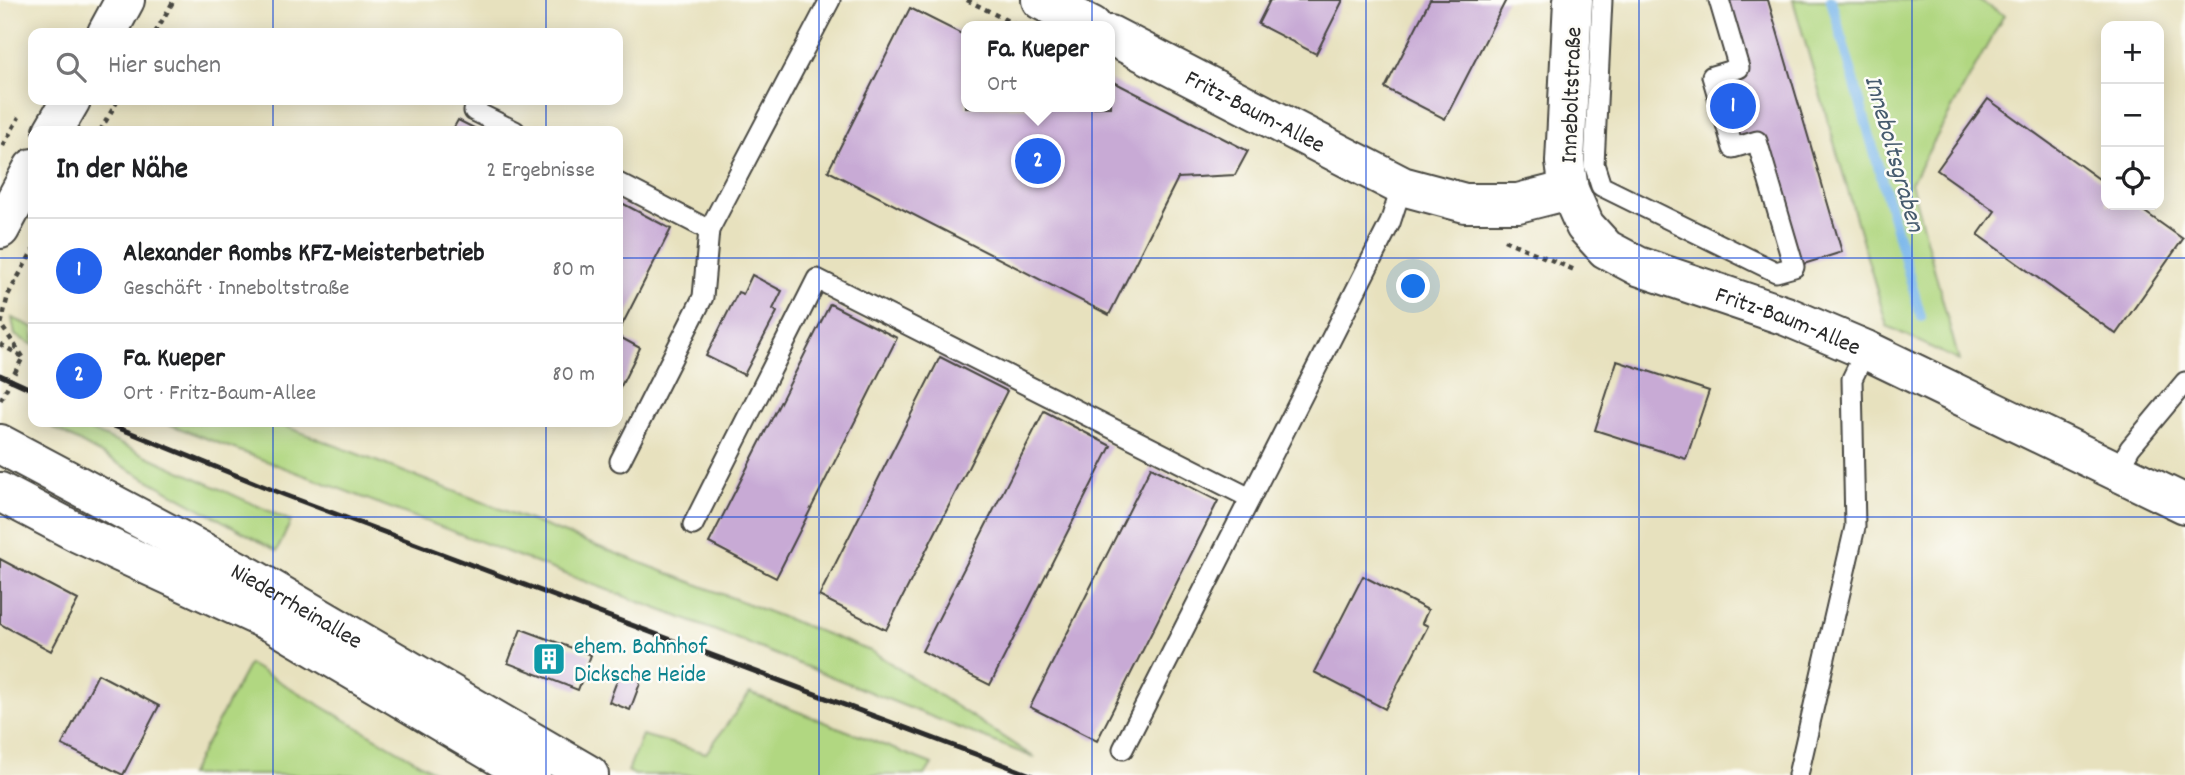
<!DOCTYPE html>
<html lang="de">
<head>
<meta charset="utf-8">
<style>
  body { margin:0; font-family:Dekko,sans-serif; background:#f6f6f6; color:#202124 }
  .controls { position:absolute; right:21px; top:21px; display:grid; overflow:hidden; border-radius:14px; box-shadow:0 4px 18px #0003 }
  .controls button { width:63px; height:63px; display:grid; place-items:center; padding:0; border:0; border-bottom:2px solid #e0e0e0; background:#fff; color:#202124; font:35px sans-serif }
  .you { position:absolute; left:1414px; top:287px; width:24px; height:24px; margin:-18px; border:5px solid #fff; border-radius:50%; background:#1a73e8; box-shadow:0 0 0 10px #1a73e833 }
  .badge { display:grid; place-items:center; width:46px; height:46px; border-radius:50%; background:#2563eb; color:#fff; font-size:23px; font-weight:700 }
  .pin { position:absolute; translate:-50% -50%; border:4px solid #fff; box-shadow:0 2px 7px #0006 }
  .popup { position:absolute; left:961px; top:21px; width:154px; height:91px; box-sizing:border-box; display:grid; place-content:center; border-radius:14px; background:#fff; filter:drop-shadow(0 2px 5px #0005); font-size:23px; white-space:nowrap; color:#757577 }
  .popup b { font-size:26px; color:#202124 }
  .popup::after { content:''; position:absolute; left:50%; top:100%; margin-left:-14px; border:14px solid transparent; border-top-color:#fff }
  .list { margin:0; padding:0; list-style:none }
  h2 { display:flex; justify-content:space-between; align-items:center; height:91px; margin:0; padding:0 28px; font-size:30px }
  h2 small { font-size:23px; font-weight:400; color:#757577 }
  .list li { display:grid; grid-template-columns:46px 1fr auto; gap:21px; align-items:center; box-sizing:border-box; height:105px; padding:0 28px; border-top:2px solid #e0e0e0 }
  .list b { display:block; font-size:26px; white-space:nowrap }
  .list p { margin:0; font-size:23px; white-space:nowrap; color:#757577 }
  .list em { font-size:23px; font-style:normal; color:#757577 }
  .icon { flex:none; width:38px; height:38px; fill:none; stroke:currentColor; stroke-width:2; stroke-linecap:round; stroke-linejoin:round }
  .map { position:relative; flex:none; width:2185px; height:775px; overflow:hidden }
  .search { position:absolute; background:#fff; box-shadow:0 4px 18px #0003; left:28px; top:28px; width:595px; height:77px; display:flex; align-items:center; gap:18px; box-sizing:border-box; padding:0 24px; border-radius:14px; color:#757577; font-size:26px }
  .panel { position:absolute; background:#fff; box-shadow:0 4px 18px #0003; left:28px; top:126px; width:595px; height:301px; border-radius:14px }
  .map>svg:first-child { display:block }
  .green { fill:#b1d781; stroke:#6e8156; stroke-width:2 }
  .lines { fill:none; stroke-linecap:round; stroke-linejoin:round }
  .stream { stroke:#77b5ea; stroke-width:10 }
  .building { fill:#c8aad5 }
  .service-casing { stroke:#474641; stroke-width:23 }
  .minor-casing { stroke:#474641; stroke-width:42 }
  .tertiary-casing { stroke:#474641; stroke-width:42 }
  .secondary-casing { stroke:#474641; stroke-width:42 }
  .path { stroke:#474641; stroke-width:4.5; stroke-dasharray:5 5; stroke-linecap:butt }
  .service { stroke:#fff; stroke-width:19 }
  .minor { stroke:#fff; stroke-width:38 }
  .tertiary { stroke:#fff; stroke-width:38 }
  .secondary { stroke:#fff; stroke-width:38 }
  .rail { stroke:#2b2b2b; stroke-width:5 }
  .grid { fill:none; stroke:#1d4ed8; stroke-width:2; stroke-opacity:0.55 }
  .labels { text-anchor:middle; stroke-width:5; stroke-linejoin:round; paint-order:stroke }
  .street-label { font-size:24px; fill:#2b2b2b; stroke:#fdfcf7 }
  .culture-label { font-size:24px; fill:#0d838f; stroke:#fdfcf7; text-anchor:start }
  .water-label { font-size:26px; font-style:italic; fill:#465b6e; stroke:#fdfcf7 }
</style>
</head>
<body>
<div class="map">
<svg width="2185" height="775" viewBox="0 0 2185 775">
  <rect width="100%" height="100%" fill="#fdfcf7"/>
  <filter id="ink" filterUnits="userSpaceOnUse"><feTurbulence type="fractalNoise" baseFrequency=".0143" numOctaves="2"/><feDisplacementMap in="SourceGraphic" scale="14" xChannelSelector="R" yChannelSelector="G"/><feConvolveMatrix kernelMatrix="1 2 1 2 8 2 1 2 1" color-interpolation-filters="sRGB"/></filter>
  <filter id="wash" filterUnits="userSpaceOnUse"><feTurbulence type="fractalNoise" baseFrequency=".00686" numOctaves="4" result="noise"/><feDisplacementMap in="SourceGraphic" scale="28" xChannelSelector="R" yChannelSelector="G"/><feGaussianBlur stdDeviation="1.57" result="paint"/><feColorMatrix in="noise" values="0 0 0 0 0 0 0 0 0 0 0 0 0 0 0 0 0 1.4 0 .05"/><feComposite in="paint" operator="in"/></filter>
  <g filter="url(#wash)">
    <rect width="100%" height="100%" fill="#e7e1be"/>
    <!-- green -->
    <g class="green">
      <polygon points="1793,0 1977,0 2004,15 1911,183 1959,361 1887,326"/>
      <polygon points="12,318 33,327 33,345 15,335"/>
      <polygon points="43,422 72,422 291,521 277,551"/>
      <polygon points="163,422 274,422 873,652 1035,758 732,637"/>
      <polygon points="249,664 440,775 189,775"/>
      <polygon points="750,693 932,764 925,775 635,775 628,771 642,735 706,753"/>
    </g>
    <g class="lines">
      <!-- stream -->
      <polyline class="stream" points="1831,0 1921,317"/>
    </g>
    <g id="blocks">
      <!-- building -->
      <g class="building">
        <polygon points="1270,0 1343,0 1316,54 1258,24"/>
        <polygon points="1430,0 1506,0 1445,119 1385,88"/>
        <polygon points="1719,0 1768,0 1842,252 1794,267 1757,141 1733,148 1712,76 1739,68"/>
        <polygon points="910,8 966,36 966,107 1110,107 1110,80 1248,151 1235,175 1178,178 1109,315 828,171"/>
        <polygon points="1988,99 2106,184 2106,205 2135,205 2183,239 2116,334 1978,235 1995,211 1937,170"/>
        <polygon points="458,120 480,131 452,131"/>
        <polygon points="618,201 671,229 618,333"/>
        <polygon points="752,275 782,291 773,309 777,312 744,375 706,356 738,292 743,294"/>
        <polygon points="830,304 897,338 776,578 709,543"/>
        <polygon points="618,336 640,348 618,392"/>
        <polygon points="940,357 1007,391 886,630 819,596"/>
        <polygon points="1617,361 1709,391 1686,459 1595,430"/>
        <polygon points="1044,411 1111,446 990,685 922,651"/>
        <polygon points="1151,467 1218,501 1097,741 1030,707"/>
        <polygon points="0,559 78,600 51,651 0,624"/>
        <polygon points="1363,576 1428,610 1422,623 1428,626 1385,709 1314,672"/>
        <polygon points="521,629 591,655 578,690 508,663"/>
        <polygon points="621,670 642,678 630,710 609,702"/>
        <polygon points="98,674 159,706 123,775 62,745"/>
      </g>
    </g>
  </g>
  <g filter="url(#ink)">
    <use href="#blocks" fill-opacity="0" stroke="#474641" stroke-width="2"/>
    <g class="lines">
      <defs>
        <g id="service">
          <polyline points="1602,0 1594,164 1601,186 1776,272 1794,267 1757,141 1733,148 1712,76 1739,68 1719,0"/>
          <polyline points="474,111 515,131"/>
          <polyline points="618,183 709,230"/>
          <polyline points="620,461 703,297 709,230 830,0"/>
          <polyline points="2117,472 2130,448 2185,382"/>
          <polyline points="693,525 817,279 1250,498"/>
          <polyline points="1123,749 1390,223 1402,186"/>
          <polyline points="1798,775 1855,527 1852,379 1866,350"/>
        </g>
        <g id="minor">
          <polyline points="1041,0 1092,26"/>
          <polyline points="107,33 125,0"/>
          <path id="s1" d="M1110,35L1402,186L1465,203H1518L1569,190"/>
          <polyline points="53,131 71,100"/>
          <polyline points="0,229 33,168"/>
        </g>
        <g id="tertiary">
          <path id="s2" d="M1573,0L1565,162L1569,190L1585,226L1606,249L1638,266L1786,316L1866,350L2185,504"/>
        </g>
        <g id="secondary">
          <path id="s3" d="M0,444L248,576L589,775"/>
          <polyline points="0,492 78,533 275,624 531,775"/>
        </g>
      </defs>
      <!-- service casing -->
      <use href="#service" class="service-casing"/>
      <!-- minor casing -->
      <use href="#minor" class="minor-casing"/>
      <!-- tertiary casing -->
      <use href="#tertiary" class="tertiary-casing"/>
      <!-- secondary casing -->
      <use href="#secondary" class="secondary-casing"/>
      <!-- path -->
      <g class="path">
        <polyline points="967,0 1016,25"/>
        <polyline points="155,33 174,0"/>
        <polyline points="100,131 118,100"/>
        <polyline points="3,146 19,117"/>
        <polyline points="1504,240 1577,271"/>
        <polyline points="0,344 23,357 0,401"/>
        <polyline points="23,357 1,325 8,295 33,250"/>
      </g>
      <!-- service -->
      <use href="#service" class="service"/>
      <!-- minor -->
      <use href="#minor" class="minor"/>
      <!-- tertiary -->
      <use href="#tertiary" class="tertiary"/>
      <!-- secondary -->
      <use href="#secondary" class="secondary"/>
      <!-- rail -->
      <g class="rail">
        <polyline points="0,375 33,390"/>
        <polyline points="104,422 285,495 1031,775"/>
      </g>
    </g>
  </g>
  <!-- grid -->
  <path class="grid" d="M273,0V33M546,0V33M819,0V775M1092,0V775M1366,0V775M1639,0V775M1912,0V775M273,100V131M546,100V131M0,258H33M618,258H2185M273,422V775M546,422V775M0,517H2185"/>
  <!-- icons -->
  <defs>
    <symbol id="building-square" viewBox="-11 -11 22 22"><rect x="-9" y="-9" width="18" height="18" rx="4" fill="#0f9aa8" stroke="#fdfcf7"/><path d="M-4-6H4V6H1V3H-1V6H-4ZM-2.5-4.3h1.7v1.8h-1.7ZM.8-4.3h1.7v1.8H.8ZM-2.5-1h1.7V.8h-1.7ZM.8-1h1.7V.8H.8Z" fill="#fff"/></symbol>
  </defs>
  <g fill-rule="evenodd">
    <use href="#building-square" x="530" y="640" width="38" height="38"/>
  </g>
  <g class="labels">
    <!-- street labels -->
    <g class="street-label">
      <text transform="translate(1570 95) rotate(-88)" y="8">Inneboltstraße</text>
      <text dy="8" stroke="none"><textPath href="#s1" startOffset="164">Fritz-Baum-Allee</textPath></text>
      <text dy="8" stroke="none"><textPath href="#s2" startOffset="457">Fritz-Baum-Allee</textPath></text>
      <text dy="8" stroke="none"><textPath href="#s3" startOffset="338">Niederrheinallee</textPath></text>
    </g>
    <!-- culture labels -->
    <g class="culture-label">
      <text x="574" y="653">ehem. Bahnhof<tspan x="574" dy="28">Dicksche Heide</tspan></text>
    </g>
    <!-- water labels -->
    <g class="water-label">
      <text transform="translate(1896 153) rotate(74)" y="9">Inneboltsgraben</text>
    </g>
  </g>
</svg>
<div class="controls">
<button>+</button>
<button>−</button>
<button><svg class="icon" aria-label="locate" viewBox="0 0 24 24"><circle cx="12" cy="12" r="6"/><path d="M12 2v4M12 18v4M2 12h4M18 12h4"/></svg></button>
</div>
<div class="you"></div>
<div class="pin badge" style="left:1733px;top:106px">1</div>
<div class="pin badge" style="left:1038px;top:161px">2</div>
<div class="popup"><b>Fa. Kueper</b>Ort</div>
<div class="search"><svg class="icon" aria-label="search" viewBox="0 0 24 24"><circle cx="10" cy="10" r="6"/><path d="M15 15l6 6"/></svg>Hier suchen</div>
<section class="panel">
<h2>In der Nähe<small>2 Ergebnisse</small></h2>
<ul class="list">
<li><span class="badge">1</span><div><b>Alexander Rombs KFZ-Meisterbetrieb</b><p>Geschäft · Inneboltstraße</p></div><em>80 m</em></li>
<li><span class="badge">2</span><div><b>Fa. Kueper</b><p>Ort · Fritz-Baum-Allee</p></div><em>80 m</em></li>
</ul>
</section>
</div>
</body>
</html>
